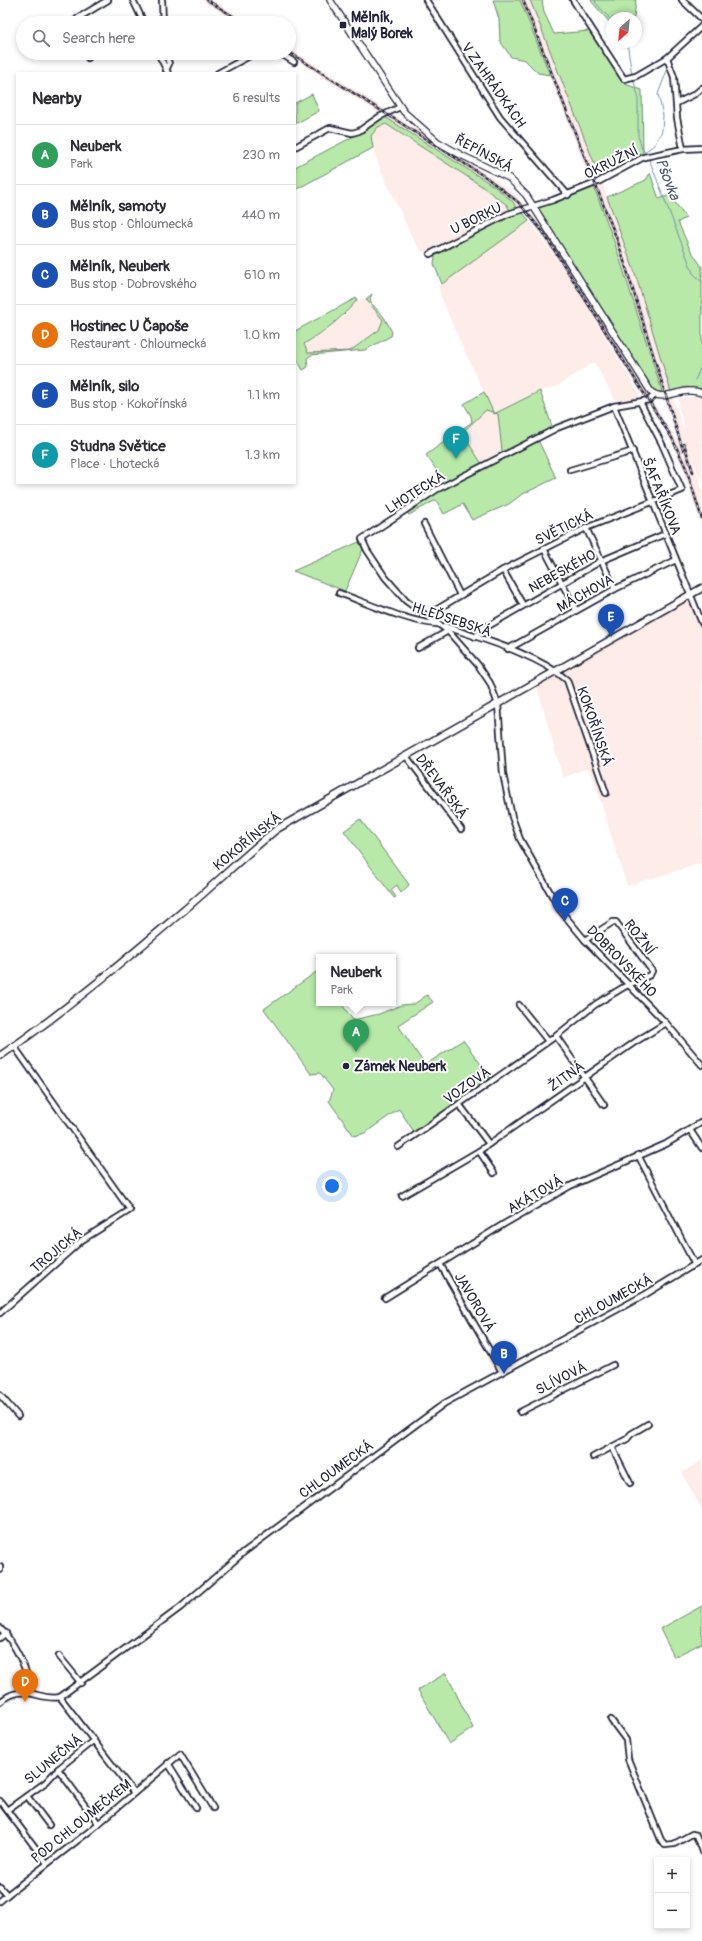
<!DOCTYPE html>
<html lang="en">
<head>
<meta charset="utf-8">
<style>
  body { margin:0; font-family:Pangolin,sans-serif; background:#f7f7f7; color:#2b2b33 }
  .controls { position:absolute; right:12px; bottom:12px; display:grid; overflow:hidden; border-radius:0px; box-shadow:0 2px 6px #0003 }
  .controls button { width:36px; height:36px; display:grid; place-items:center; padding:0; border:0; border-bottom:1px solid #e1e1e2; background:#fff; color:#2b2b33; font:20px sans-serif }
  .compass { position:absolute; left:606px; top:12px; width:36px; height:36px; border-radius:50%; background:#fff; box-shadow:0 2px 6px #0003; rotate:207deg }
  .you { position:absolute; left:332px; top:1186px; width:14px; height:14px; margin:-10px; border:3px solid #fff; border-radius:50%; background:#1a73e8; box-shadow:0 0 0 6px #1a73e833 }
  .badge { display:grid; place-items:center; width:26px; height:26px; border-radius:50%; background:#22223b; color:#fff; font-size:13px; font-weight:700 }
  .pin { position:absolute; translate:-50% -33px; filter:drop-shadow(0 1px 2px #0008) }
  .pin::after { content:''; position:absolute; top:21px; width:14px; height:12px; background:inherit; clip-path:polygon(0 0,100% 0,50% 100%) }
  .popup { position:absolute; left:316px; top:954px; width:80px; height:52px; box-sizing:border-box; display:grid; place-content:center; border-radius:0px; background:#fff; filter:drop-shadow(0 1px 3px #0005); font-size:13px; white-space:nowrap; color:#7c7c81 }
  .popup b { font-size:15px; color:#2b2b33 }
  .popup::after { content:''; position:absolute; left:50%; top:100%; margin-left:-8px; border:8px solid transparent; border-top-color:#fff }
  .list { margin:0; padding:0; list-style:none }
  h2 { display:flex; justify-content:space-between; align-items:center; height:52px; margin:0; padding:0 16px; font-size:17px }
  h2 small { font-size:13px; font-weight:400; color:#7c7c81 }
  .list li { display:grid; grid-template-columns:26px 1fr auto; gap:12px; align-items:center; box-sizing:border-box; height:60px; padding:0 16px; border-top:1px solid #e1e1e2 }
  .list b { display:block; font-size:15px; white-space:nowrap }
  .list p { margin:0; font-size:13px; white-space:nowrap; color:#7c7c81 }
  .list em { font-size:13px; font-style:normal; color:#7c7c81 }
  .icon { flex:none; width:22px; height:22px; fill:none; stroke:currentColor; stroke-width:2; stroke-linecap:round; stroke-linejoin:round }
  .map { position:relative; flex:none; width:702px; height:1941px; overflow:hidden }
  .search { position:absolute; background:#fff; box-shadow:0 2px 6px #0003; left:16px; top:16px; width:280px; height:44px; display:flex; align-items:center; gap:10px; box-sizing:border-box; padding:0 14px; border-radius:22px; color:#7c7c81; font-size:15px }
  .panel { position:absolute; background:#fff; box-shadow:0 2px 6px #0003; left:16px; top:72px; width:280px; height:412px; border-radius:0px }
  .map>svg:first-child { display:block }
  .built { fill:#fdece7 }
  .green { fill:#b8e9a9; stroke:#6d8672 }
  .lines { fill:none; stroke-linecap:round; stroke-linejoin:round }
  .stream { stroke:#748fab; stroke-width:1 }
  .minor-casing { stroke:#22223b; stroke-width:8 }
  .tertiary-casing { stroke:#22223b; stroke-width:8 }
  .secondary-casing { stroke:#22223b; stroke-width:9 }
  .minor { stroke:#fff; stroke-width:4.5 }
  .tertiary { stroke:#fff; stroke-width:5.5 }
  .secondary { stroke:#fff; stroke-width:6 }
  .rail-casing { stroke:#22223b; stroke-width:2.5 }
  .rail { stroke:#fff; stroke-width:1; stroke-dasharray:3; stroke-linecap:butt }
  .poi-dot { fill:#22223b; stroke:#fff; stroke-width:1.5 }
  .labels { text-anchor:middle; stroke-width:4; stroke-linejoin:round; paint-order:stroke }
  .poi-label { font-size:14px; font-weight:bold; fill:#22223b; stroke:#fff; text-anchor:start }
  .street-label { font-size:14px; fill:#22223b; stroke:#fff }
  .water-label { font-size:15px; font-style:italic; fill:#4b5873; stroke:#fff }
</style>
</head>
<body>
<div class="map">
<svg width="702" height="1941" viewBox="0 0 702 1941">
  <rect width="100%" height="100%" fill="#fff"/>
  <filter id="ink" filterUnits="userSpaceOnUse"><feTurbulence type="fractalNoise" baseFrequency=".025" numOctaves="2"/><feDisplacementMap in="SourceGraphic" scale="8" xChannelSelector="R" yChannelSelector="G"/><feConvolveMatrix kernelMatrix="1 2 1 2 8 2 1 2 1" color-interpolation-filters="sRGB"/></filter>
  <g filter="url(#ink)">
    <!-- built -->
    <g class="built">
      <polygon points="202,0 213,0 249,23 238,23"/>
      <polygon points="520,0 530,0 612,208 635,273 682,427 685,427 679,409 679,398 702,396 702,482 692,458 702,490 702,528 683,468 670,439 586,306 640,395 635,400 615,400 594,362 556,387 540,391 495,413 498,414 502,451 482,464 462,433 486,410 494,413 461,344 442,299 438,286 529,221 562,268 530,219 503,193 285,53 289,53 289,48 488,175 507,188 526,206 553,243 678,442 615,244"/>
      <polygon points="386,124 480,185 507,205 510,211 423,253 414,241 379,166 373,148 371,136 378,127"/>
      <polygon points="366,299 383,320 379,330 350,351 308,353 304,344 319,335 345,315 357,300"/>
      <polygon points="693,598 702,628 702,863 627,886 594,780 588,768 563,778 537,687"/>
      <polygon points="702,1460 702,1510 682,1473"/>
    </g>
    <!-- green -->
    <g class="green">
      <polygon points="493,0 520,0 550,75 538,73 525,60 511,57 500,41 499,19"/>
      <polygon points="530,0 542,0 544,12 554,34 590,31 625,84 642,90 643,153 597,170"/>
      <polygon points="592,0 636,0 634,18 612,18 612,25 591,1"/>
      <polygon points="312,94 319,111 295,124 295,103"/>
      <polygon points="385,117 494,186 513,202 516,207 510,211 507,205 480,185 386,124 378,127 371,136 373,148 295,190 295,167 364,131 365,132 369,127"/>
      <polygon points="650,173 659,199 670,195 686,218 678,222 690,249 702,267 702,389 686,387 671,392 635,273 607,197 646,180"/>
      <polygon points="594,187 615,244 662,391 659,393 654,392 536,208"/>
      <polygon points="523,213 529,221 442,284 434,264 435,256 508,217"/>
      <path d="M372,294L370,298L371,303L384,317L392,332L391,336L365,350L311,355L307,358L308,367L303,370L295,356V331L356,298L357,300C342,318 325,331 304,344L308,353L350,351L379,330L383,320L366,299Z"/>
      <polygon points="540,391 553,429 500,454 502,451 498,414 486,410 462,433 482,464 445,482 426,455 472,422 471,416 464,404 484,392 494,414"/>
      <polygon points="538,440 556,478 521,495 509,504 472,520 463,504 444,514 436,500 409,515 406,511 433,494"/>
      <polygon points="359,542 363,549 345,591 293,571"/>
      <polygon points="360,819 408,883 409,885 401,893 397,885 391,890 396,897 394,898 344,831"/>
      <polygon points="319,970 319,1003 341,1003 353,1020 379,1014 401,1005 414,1004 427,995 433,1002 398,1025 425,1065 463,1040 491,1078 414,1132 399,1109 365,1133 354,1136 329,1101 333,1090 320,1073 311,1074 264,1009"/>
      <polygon points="702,1606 702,1643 674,1657 660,1629"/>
      <polygon points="446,1673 473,1728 449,1744 418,1690"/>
    </g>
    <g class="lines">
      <!-- stream -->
      <g class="stream">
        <polyline points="596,0 595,2 612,21"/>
        <polyline points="627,42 632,75"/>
        <polyline points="633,79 638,95 638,136 642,149 647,154"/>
        <polyline points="646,151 654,145 662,131 663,115 658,94 668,68"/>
        <polyline points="649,159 693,273 702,282"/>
        <polyline points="702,301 702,309"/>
        <polyline points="695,380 702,365"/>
      </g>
      <defs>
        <g id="minor">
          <polyline points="133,0 144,23"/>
          <polyline points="162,0 163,23"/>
          <polyline points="426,0 500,117 568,195"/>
          <polyline points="573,0 624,79 636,76 667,58 702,26"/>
          <polyline points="682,0 702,19"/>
          <polyline points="73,23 78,18 108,0"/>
          <polyline points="86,53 88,58"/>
          <polyline points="158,53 168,73"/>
          <polyline points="166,53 169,64 166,70"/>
          <polyline points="280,53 294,62"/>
          <polyline points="667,58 674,77 677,118 683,149"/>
          <polyline points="218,73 255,53"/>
          <polyline points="677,103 695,94 702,88"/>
          <polyline points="295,147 330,128 352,133 359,131 379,117 400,107"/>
          <polyline points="430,254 508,214 553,200 598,182 644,157 683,149 702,148"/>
          <polyline points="655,395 649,400 614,406 557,428 436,490 362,539 367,550 385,577 406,601 448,631 478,665 490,683 498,704 503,774 512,817 520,839 560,910 585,940 666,1023 702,1065"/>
          <polyline points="614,406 702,623"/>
          <polyline points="570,470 633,451"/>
          <polyline points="424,524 460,595"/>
          <polyline points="586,528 615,589"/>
          <polyline points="544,549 576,610"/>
          <polyline points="503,570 523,605"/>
          <path d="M339,593C367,603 408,622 437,624"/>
          <polyline points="436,621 433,616 436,610 503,570 586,528 682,490 662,444 640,402"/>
          <path d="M444,626C482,639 537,654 567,680L606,793"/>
          <polyline points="475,637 483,629 601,561 665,534"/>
          <polyline points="418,648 448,631"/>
          <polyline points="508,649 615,589 676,560"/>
          <polyline points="406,756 461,829"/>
          <polyline points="519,1005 548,1041"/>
          <polyline points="556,1036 604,1105"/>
          <polyline points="459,1104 489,1144"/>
          <polyline points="690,1130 702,1148"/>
          <polyline points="398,1147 556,1036 596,1004 624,987 650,975 652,971 616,922 613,922 585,940"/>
          <polyline points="638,1155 695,1265"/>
          <polyline points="494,1173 479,1151 635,1042 666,1023"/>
          <polyline points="402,1196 479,1151"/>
          <polyline points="440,1264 502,1372"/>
          <polyline points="385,1298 504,1224 570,1186 666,1144 702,1122"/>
          <polyline points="0,1313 82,1240 130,1210 14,1046"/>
          <polyline points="0,1395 18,1416"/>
          <polyline points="520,1412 613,1365"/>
          <polyline points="612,1447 630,1483"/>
          <polyline points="593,1457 627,1439 631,1434 648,1424"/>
          <polyline points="0,1567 0,1570"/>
          <path d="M0,1628C13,1641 32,1674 28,1693"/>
          <polyline points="0,1638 6,1633"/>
          <polyline points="59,1656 81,1683"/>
          <polyline points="60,1697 134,1793"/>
          <path d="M0,1702C4,1699 9,1695 14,1694C28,1688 44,1701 60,1697L181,1607L244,1552L445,1403L646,1294L702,1260"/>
          <polyline points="611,1720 626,1740 628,1759 661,1840 665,1845 674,1844 692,1834 696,1835 702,1852"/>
          <polyline points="168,1763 196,1808"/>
          <polyline points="58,1769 98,1823"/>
          <polyline points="27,1796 49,1825"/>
          <polyline points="0,1801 47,1863"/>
          <polyline points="7,1810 46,1782 58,1769 94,1740"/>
          <polyline points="0,1887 7,1895 91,1830 180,1754 213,1808"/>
          <polyline points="0,1901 7,1895"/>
        </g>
        <path id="tertiary" d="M330,0L404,112L438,142L461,155L509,178L526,195L651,392C665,403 683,385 702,393"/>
        <path id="secondary" d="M0,1056C64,1012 124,961 183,911C215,884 245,855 277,829L702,588"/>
      </defs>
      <!-- minor casing -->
      <use href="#minor" class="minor-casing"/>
      <!-- tertiary casing -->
      <use href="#tertiary" class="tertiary-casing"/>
      <!-- secondary casing -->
      <use href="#secondary" class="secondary-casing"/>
      <!-- minor -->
      <use href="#minor" class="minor"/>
      <!-- tertiary -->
      <use href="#tertiary" class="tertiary"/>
      <!-- secondary -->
      <use href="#secondary" class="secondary"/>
      <defs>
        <g id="rail">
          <polyline points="207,0 244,23"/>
          <polyline points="523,0 618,242 683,450"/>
          <polyline points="289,52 487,178 518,202 543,232 672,438 686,468 702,519"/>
          <polyline points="684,444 693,472"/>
        </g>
      </defs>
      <!-- rail casing -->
      <use href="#rail" class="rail-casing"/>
      <!-- rail -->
      <use href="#rail" class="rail"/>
    </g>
  </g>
  <!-- markers -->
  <g class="poi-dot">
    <rect x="339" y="21" width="8" height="8" rx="2"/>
    <circle cx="346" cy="1066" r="4"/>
  </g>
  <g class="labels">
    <!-- poi labels -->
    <g class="poi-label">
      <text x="351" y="22">Mělník,<tspan x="351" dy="16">Malý Borek</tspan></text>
      <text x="354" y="1071">Zámek Neuberk</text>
    </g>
    <!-- street labels -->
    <g class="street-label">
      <text transform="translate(494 85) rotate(55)" y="5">V ZAHRÁDKÁCH</text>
      <text transform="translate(484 153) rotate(28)" y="5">ŘEPÍNSKÁ</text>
      <text transform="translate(611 162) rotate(-26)" y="5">OKRUŽNÍ</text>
      <text transform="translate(476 218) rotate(-26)" y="5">U BORKU</text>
      <text transform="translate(415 492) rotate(-32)" y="5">LHOTECKÁ</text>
      <text transform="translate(662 496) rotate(68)" y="5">ŠAFAŘÍKOVA</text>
      <text transform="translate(564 527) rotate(-26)" y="5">SVĚTICKÁ</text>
      <text transform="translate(562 571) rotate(-29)" y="5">NEBESKÉHO</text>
      <text transform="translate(585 593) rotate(-29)" y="5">MÁCHOVA</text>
      <text transform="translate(452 619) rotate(18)" y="5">HLEĎSEBSKÁ</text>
      <text transform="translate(595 726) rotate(71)" y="5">KOKOŘÍNSKÁ</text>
      <text transform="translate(442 786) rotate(53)" y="5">DŘEVAŘSKÁ</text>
      <text transform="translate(247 841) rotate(-39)" y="5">KOKOŘÍNSKÁ</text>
      <text transform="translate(640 937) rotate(52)" y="5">ROŽNÍ</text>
      <text transform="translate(622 961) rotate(46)" y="5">DOBROVSKÉHO</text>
      <text transform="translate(566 1076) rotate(-35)" y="5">ŽITNÁ</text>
      <text transform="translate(467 1085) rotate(-35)" y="5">VOZOVÁ</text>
      <text transform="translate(535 1194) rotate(-30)" y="5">AKÁTOVÁ</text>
      <text transform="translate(56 1250) rotate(-40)" y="5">TROJICKÁ</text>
      <text transform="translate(613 1299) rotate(-29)" y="5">CHLOUMECKÁ</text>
      <text transform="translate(475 1302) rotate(60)" y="5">JAVOROVÁ</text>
      <text transform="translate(561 1378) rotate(-27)" y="5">SLÍVOVÁ</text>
      <text transform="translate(336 1469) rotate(-36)" y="5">CHLOUMECKÁ</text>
      <text transform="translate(53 1759) rotate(-39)" y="5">SLUNEČNÁ</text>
      <text transform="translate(81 1821) rotate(-39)" y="5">POD CHLOUMEČKEM</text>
    </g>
    <!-- water labels -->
    <g class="water-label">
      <text transform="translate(668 179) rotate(69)" y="5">Pšovka</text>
    </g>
  </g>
</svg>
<div class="controls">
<button>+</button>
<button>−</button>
</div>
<svg class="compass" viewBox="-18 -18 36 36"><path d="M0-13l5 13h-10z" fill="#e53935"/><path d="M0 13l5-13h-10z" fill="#7c7c81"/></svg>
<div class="you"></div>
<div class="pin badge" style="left:356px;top:1052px;background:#2e9e5b">A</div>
<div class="popup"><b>Neuberk</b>Park</div>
<div class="pin badge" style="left:504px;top:1374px;background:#1a4fb4">B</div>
<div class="pin badge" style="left:565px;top:921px;background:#1a4fb4">C</div>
<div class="pin badge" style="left:25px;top:1702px;background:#e8710a">D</div>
<div class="pin badge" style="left:611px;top:637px;background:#1a4fb4">E</div>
<div class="pin badge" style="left:456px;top:459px;background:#0f9aa8">F</div>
<div class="search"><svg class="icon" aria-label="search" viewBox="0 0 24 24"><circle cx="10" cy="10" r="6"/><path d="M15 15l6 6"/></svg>Search here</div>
<section class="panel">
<h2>Nearby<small>6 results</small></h2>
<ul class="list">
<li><span class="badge" style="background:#2e9e5b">A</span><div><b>Neuberk</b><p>Park</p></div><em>230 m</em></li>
<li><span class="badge" style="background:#1a4fb4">B</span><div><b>Mělník, samoty</b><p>Bus stop · Chloumecká</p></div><em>440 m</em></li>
<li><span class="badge" style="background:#1a4fb4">C</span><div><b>Mělník, Neuberk</b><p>Bus stop · Dobrovského</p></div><em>610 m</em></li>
<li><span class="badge" style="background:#e8710a">D</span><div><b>Hostinec U Čapoše</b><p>Restaurant · Chloumecká</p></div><em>1.0 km</em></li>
<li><span class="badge" style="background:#1a4fb4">E</span><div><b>Mělník, silo</b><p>Bus stop · Kokořínská</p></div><em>1.1 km</em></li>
<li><span class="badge" style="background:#0f9aa8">F</span><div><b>Studna Světice</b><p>Place · Lhotecká</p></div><em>1.3 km</em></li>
</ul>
</section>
</div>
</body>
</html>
